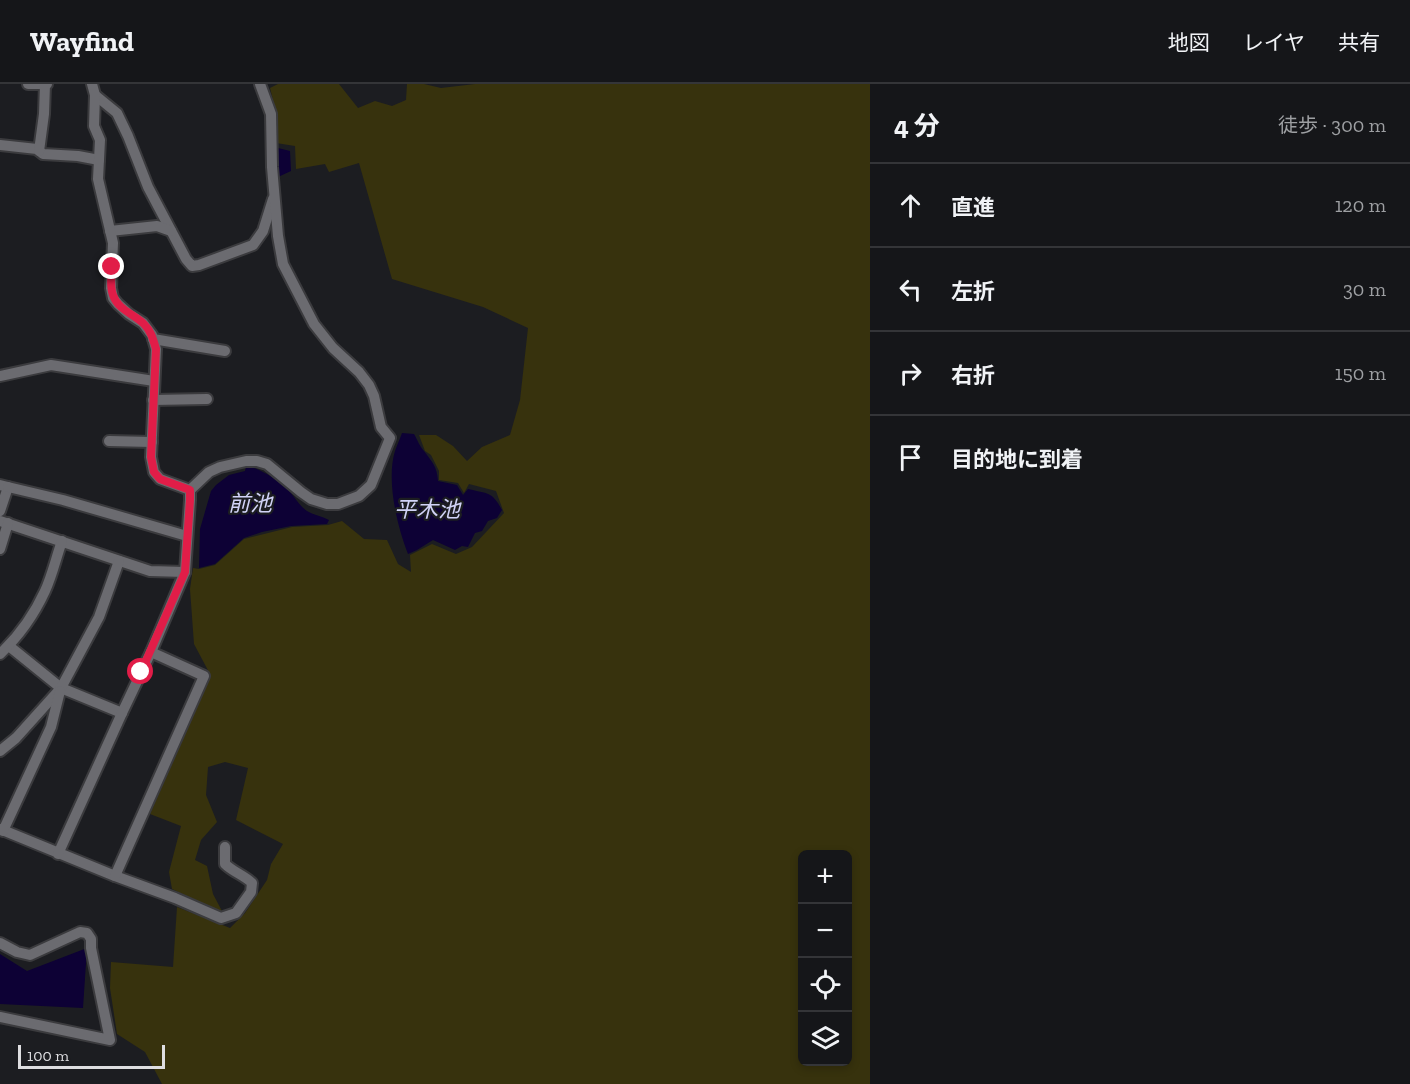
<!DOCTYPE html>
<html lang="ja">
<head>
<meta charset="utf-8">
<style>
  body { margin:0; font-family:"Zilla Slab","Noto Sans JP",serif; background:#1e1f22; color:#f1f3f6 }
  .controls { position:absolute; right:18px; bottom:18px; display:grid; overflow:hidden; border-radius:9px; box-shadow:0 3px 9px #0003 }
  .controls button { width:54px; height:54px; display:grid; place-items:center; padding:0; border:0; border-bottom:2px solid #343538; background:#151619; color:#f1f3f6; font:30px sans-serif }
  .scale { position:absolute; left:18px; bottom:15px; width:147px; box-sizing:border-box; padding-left:6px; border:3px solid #dedee1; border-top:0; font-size:16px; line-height:21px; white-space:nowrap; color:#dedee1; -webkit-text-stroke:4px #1c1d21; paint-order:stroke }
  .stop { position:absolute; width:18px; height:18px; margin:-14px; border:4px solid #e11d48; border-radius:50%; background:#fff }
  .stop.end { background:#e11d48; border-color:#fff; box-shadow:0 2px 6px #0008 }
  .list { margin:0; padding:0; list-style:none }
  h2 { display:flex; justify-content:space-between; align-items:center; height:78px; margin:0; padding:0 24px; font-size:26px }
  h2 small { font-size:20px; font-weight:400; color:#9d9fa2 }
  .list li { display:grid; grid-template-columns:39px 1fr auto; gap:18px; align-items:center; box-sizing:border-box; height:84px; padding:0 24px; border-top:2px solid #343538 }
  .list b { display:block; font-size:22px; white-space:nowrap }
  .list em { font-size:20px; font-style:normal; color:#9d9fa2 }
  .icon { flex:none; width:33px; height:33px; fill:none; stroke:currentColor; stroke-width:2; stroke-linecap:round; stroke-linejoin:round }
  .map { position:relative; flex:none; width:870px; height:1000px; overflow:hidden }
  header { display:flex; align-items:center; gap:36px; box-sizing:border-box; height:84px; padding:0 30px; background:#151619; border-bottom:2px solid #343538 }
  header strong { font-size:28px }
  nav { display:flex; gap:33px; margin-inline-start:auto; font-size:21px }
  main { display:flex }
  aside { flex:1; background:#151619 }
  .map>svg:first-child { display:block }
  .green { fill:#37320d; fill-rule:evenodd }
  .water { fill:#0d0135 }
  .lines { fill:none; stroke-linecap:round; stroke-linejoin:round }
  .minor-casing { stroke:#3b3b3e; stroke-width:14 }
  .minor { stroke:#6b6b70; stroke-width:10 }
  .route { stroke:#e11d48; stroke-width:8 }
  .labels { text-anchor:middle; stroke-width:4.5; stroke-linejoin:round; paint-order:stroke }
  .water-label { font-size:22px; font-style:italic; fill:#d1d3f7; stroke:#1c1d21 }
</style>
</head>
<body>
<header>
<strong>Wayfind</strong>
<nav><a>地図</a><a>レイヤ</a><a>共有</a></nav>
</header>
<main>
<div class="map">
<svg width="870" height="1000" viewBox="0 0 870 1000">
  <rect width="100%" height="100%" fill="#1c1d21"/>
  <!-- green -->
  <path class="green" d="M278,0H339L358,24L375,17L392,22L406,16L407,0H424L441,4L475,0H870V1000H162L145,968L117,950L110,904L111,878L173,883L177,823L230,844L245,829L267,796L271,780L283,760L236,736L248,684L225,678L208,683L206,711L217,738L201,756L195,776L207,782L213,810L223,829L172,805L169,788L181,742L150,730L211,592L194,560L190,505L193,484L199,485L215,481L244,455L292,443L328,441L342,437L364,455L387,456L398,480L411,488L410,471L432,460L456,470L472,463L504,429L496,407L469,400L464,409L458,399L439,396V387L431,371L425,367L419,351H436L453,362L467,377L482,363L510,351L520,316L528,244L483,223L392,195L359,79L329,88L325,80L296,85L295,62L276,59L275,24L270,4ZM802,770H848V978H802Z"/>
  <!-- water -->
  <g class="water">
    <polygon points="278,64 290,67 291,87 278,93"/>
    <path d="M402,349L414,350C417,355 420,363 424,367C432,378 437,382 438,397L457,401L463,411L468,405C488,410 492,407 502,426L497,434L488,437L482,447L475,449L468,463L462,462L455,466L433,456L417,466L408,470C397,442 386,396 395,367C397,361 400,355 402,349Z"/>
    <path d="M246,382C261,384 285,400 294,413C298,418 301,423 307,427C313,431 322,432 329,436L327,440L291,442L262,448L244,454L215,480L199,484L200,445L211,407L216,401L229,391L245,387Z"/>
    <polygon points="87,864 83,924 0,920 0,870 27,887"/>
  </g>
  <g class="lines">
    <defs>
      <g id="minor">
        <polyline points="28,0 47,0"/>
        <polyline points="95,11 117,29 128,52 148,103 186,175 192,182 199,181 253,161 263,147 273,115"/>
        <polyline points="0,61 37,65 43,70 78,72 99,76"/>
        <polyline points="39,67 44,30 45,0"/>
        <polyline points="110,147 157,142 171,147"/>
        <polyline points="153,255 225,267"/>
        <polyline points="0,292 51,281 154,297"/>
        <polyline points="153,316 207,315"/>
        <polyline points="109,357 152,358"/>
        <polyline points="0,401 8,403 0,427"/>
        <polyline points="8,403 63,416 187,452"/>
        <polyline points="190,406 209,388 220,383 246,377 257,377 267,380 301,408 311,415 327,420 338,420 359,412 371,401 390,354 381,343 374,312 369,301 359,288 333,264 314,240 283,180 278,152 272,83 271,30 260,0"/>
        <polyline points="0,437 150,487 185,488"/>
        <polyline points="0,465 8,439"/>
        <polyline points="9,562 61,604 122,629"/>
        <path d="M0,570C19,552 34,531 45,507C52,492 56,474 62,457"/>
        <polyline points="0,667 16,654 61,604 99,533 119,477"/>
        <path d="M0,745L115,792L175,814L221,834L236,829L251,808L252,799C244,791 233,788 225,780V763"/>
        <polyline points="3,747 51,643 60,607"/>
        <polyline points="58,770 122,629 151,568 185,488 190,416 190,406 160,395 154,388 151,373 156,265 152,251 143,239 129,230 118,220 113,214 111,204 113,159 98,95 100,56 94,42 95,11 92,0"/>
        <polyline points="115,792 204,592 151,568"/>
        <polyline points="0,859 17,868 30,871 80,848 87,849 91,855 91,864 110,956 0,933"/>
      </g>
    </defs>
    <!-- minor casing -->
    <use href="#minor" class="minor-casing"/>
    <!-- minor -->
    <use href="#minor" class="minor"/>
  </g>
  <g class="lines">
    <!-- route -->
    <path class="route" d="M112,183C111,192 110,203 113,211C118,226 134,230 144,240C151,247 153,255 156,265L151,373L154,388L160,395L190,406V416L185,488L141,588"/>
  </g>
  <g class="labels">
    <!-- water labels -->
    <g class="water-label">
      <text x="250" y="427">前池</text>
      <text x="427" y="433">平木池</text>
    </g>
  </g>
</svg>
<div class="controls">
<button>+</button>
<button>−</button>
<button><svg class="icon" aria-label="locate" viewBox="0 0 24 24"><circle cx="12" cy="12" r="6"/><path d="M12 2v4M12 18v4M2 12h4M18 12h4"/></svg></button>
<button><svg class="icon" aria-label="layers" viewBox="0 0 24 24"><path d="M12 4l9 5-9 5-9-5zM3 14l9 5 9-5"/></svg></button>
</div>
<div class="scale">100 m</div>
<div class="stop" style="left:141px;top:588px"></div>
<div class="stop end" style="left:112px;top:183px"></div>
</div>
<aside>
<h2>4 分<small>徒歩 · 300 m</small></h2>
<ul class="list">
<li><svg class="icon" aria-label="ahead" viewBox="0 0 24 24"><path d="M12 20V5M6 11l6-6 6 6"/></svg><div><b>直進</b></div><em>120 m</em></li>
<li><svg class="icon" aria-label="left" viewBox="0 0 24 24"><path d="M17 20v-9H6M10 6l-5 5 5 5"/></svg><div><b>左折</b></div><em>30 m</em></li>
<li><svg class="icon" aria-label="right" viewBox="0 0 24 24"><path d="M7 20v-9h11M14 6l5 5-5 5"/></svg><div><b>右折</b></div><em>150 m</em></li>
<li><svg class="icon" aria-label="arrive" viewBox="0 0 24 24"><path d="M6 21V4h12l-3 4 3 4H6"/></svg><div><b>目的地に到着</b></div></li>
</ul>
</aside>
</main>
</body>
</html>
